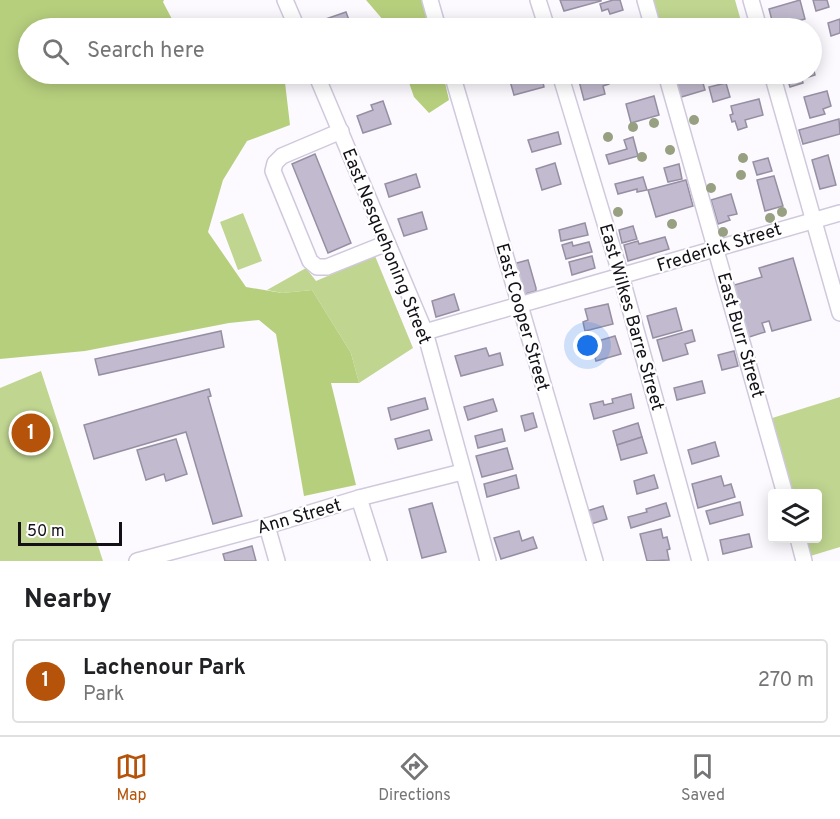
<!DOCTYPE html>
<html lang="en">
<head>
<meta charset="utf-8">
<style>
  body { margin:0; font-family:Overpass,sans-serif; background:#f2f2f2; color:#202124 }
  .controls { position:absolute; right:18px; bottom:18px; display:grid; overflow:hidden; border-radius:6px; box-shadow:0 3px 15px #0003 }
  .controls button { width:54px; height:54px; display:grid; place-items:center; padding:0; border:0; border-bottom:2px solid #e0e0e0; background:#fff; color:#202124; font:30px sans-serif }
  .scale { position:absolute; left:18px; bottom:15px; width:104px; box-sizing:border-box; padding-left:6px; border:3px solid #131017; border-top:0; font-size:16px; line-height:21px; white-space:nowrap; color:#131017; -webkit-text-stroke:4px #fff; paint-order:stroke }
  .you { position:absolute; left:588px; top:346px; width:21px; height:21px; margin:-15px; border:4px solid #fff; border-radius:50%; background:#1a73e8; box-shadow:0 0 0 9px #1a73e833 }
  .badge { display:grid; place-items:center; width:39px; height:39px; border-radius:50%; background:#b45309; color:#fff; font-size:20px; font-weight:700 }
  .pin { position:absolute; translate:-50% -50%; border:3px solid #fff; box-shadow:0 2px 6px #0006 }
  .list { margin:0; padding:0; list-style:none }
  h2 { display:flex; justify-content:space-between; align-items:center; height:78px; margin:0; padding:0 24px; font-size:26px }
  h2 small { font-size:20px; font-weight:400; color:#757577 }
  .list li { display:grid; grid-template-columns:39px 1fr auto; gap:18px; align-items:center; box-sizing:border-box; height:84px; margin:0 12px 12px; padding:0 12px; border:2px solid #e0e0e0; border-radius:6px }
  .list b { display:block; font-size:22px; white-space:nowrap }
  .list p { margin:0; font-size:20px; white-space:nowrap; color:#757577 }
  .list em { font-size:20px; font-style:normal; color:#757577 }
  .icon { flex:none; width:33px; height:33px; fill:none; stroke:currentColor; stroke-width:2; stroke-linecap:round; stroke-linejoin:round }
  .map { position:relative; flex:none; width:840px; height:561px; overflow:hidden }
  .search { position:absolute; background:#fff; box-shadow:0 3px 15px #0003; left:18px; right:18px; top:18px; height:66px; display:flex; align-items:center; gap:15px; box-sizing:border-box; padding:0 21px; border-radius:33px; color:#757577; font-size:22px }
  .sheet { height:174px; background:#fff }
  nav { display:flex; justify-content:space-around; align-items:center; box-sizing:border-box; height:84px; border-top:2px solid #e0e0e0; background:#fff; font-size:16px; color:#757577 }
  nav a { display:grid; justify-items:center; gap:3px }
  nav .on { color:#b45309 }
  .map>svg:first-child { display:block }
  .green { fill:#bfd590 }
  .forest { fill:#b6cf7d }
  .building { fill:#c2bbcf; stroke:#968fa3; stroke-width:1.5 }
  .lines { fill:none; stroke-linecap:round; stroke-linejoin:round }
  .minor-casing { stroke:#d0c9dd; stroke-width:18 }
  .minor { stroke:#fff; stroke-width:15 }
  .tree { fill:#98a082 }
  .labels { text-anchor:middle; stroke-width:4.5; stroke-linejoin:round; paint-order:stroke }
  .street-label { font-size:18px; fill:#131017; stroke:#fff }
</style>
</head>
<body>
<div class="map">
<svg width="840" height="561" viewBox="0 0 840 561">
  <rect width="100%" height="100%" fill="#fcfaff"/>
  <!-- green -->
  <g class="green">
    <polygon points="648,0 735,0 743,28 656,28"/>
    <polygon points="243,213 262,261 238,270 220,222"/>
    <polygon points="375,256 413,348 359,383 351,353 312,290 282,293 267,290 306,268 316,281"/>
    <polygon points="41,371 103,561 0,561 0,388"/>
    <polygon points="840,397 840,547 807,557 802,539 818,538 818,494 789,493 769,419"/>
  </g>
  <!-- forest -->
  <g class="forest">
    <polygon points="0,0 164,0 163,2 174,23 202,28 28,28 28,74 209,74 209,80 228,82 250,74 284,74 290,125 247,141 223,180 208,232 246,287 282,293 312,290 351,353 359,383 331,383 356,485 304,496 276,334 259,320 229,323 85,351 0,359"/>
    <polygon points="366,0 426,0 433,28 390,28"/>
    <polygon points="406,74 443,74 449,100 429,113 414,97"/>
  </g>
  <!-- building -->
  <g class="building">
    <polygon points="560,0 601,0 601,1 564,11"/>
    <polygon points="613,0 620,0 623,10 610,14 608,9 602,11 600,4"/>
    <polygon points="800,0 805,19 774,28 769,9"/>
    <polygon points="813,0 827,0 829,7 816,11"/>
    <polygon points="346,12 352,28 322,28 320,21"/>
    <polygon points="840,19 840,33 831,36 828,23"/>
    <polygon points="812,63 815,75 802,79 803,83 790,87 786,74 812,74"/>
    <polygon points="541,74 544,87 514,95 510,81"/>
    <polygon points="606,75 609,84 603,86 605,94 584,100 579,81"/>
    <polygon points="701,76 705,90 678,98 674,84"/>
    <polygon points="726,83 730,97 713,102 709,87"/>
    <polygon points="827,91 831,106 823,109 825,114 810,118 804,97"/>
    <polygon points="654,96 659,115 631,123 626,104"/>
    <polygon points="759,99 763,115 745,120 747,127 738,130 735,121 732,122 730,115 733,114 731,106"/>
    <polygon points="383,101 391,124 363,133 357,116 373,110 371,105"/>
    <polygon points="839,119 840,134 803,144 799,130"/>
    <polygon points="558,132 561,144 532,152 528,140"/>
    <polygon points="633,137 638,156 609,164 606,155 627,149 624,140"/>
    <polygon points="315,154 351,243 328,253 292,164"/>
    <polygon points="828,155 836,185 820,189 812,160"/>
    <polygon points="768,158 772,171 757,175 753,162"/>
    <polygon points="555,163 561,184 542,190 536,169"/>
    <polygon points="679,164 682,179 668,182 664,168"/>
    <polygon points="416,174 420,187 389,197 385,184"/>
    <polygon points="774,176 783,206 765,211 757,180"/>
    <polygon points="643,177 647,190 637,192 637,189 618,194 615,184"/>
    <polygon points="686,180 693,206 656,217 648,190"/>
    <polygon points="731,194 737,214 728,216 730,220 718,224 711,200"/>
    <polygon points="422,212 427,229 404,236 398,219"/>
    <polygon points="585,223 588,235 561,241 559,230"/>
    <polygon points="633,226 637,239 622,243 619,230"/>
    <polygon points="665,237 669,249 628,261 624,245 638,241 639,244"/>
    <polygon points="572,242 573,246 589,242 592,252 566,259 562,245"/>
    <polygon points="592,256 595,268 572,275 569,262"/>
    <polygon points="793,258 811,320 772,331 769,321 762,323 765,332 746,338 731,286 762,277 759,268"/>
    <polygon points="528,260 536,288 536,291 522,295 513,264"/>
    <polygon points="454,294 459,310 436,317 432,301"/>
    <polygon points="608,304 613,324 585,331 583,322 588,320 585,309"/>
    <polygon points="676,308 682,330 653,338 647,316"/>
    <polygon points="692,330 695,341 685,344 688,354 663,361 657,340"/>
    <polygon points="221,331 224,347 99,375 95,359"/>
    <polygon points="615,336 621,354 596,361 591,343"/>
    <polygon points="486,348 489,356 500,353 503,365 461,376 455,356"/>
    <polygon points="734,351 738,366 722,370 718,355"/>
    <polygon points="702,381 705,393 677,400 674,388"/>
    <polygon points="209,389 211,396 208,397 242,516 213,524 186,432 94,459 84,425"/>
    <polygon points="631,394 634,408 594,419 590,404 603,401 604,405 613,403 612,399"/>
    <polygon points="425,398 428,409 391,420 388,408"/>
    <polygon points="493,399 497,411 468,420 464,407"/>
    <polygon points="533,413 537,427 525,431 521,416"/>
    <polygon points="638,423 642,437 617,445 613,431"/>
    <polygon points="502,429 505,441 478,448 475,436"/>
    <polygon points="429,430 432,440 398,449 395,439"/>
    <polygon points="642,437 647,453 621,460 617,445"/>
    <polygon points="176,439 187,474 166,481 164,474 146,480 137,450"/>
    <polygon points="715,442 719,456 692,464 688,450"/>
    <polygon points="507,448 513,469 482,477 476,456"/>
    <polygon points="516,475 519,488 487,497 484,484"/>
    <polygon points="654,475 658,488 637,494 634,481"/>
    <polygon points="721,476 724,486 731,484 735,497 698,508 692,484"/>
    <polygon points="740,502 743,515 710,524 706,511"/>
    <polygon points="432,503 446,552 422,558 409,509"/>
    <polygon points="666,503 670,516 631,528 628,517 647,512 646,509"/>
    <polygon points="603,506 607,519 591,524 587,511"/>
    <polygon points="661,529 663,538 667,537 670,549 667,550 669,560 647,561 640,534"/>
    <polygon points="519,531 522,541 533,537 537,548 501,559 494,538"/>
    <polygon points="749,534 752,547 723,554 720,540"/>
    <polygon points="252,546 256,561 225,561 223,554"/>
  </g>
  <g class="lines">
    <defs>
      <g id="minor">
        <polyline points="285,0 297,28"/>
        <polyline points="430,0 438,28"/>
        <polyline points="538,0 547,28"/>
        <polyline points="645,0 653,28"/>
        <polyline points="751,0 759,28"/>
        <polyline points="316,74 425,332 488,561"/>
        <polyline points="452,74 595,561"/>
        <polyline points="560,74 621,276 700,561"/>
        <polyline points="666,74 785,494"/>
        <polyline points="772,74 840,313"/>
        <polyline points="341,131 282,156 275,163 273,171 310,261 317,267 327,267 387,243"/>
        <polyline points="425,332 840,213"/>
        <polyline points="359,498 379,561"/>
        <polyline points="267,526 277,561"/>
        <polyline points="798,538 804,561"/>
        <polyline points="137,561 267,526 359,498 462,472"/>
      </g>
    </defs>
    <!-- minor casing -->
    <use href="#minor" class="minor-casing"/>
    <!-- minor -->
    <use href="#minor" class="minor"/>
  </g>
  <!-- trees -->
  <g class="tree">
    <circle cx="694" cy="120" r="5"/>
    <circle cx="654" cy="123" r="5"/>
    <circle cx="633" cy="127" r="5"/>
    <circle cx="608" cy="137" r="5"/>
    <circle cx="670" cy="150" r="5"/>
    <circle cx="642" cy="157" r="5"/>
    <circle cx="743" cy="158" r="5"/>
    <circle cx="741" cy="175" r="5"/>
    <circle cx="711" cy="188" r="5"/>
    <circle cx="618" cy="212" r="5"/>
    <circle cx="782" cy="212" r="5"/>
    <circle cx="770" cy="218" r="5"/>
    <circle cx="672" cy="224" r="5"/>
    <circle cx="723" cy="232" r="5"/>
  </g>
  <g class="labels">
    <!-- street labels -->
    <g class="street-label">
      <text transform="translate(387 246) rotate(68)" y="6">East Nesquehoning Street</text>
      <text transform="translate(719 247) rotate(-17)" y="6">Frederick Street</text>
      <text transform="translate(523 317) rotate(74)" y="6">East Cooper Street</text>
      <text transform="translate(632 317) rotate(74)" y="6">East Wilkes Barre Street</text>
      <text transform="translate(741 335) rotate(74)" y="6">East Burr Street</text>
      <text transform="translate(299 516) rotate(-16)" y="6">Ann Street</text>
    </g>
  </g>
</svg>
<div class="controls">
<button><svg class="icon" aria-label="layers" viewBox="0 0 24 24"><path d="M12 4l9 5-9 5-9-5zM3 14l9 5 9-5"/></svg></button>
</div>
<div class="scale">50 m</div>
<div class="you"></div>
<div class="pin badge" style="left:31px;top:433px">1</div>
<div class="search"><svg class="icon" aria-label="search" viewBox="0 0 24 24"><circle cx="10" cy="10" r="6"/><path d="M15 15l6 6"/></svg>Search here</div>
</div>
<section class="sheet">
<h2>Nearby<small></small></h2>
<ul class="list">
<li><span class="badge">1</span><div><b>Lachenour Park</b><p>Park</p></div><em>270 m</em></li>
</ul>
</section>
<nav>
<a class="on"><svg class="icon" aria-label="map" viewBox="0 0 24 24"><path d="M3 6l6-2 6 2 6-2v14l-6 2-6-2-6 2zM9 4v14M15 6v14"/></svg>Map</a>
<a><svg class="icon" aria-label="directions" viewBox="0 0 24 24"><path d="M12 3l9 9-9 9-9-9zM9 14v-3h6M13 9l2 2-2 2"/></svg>Directions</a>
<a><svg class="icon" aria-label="saved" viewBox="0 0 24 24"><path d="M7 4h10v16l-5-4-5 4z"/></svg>Saved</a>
</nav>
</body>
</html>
